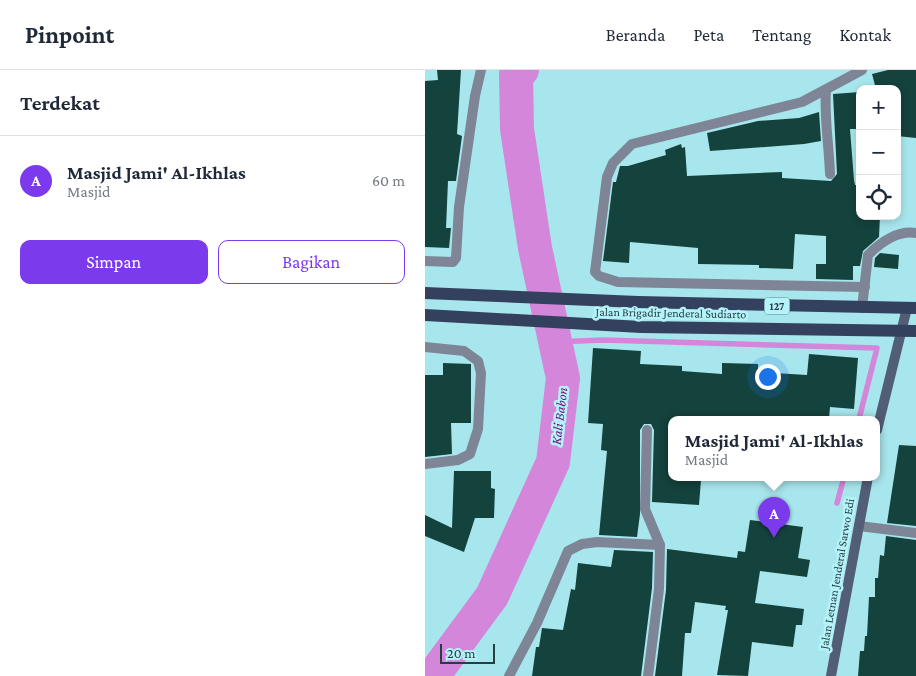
<!DOCTYPE html>
<html lang="id">
<head>
<meta charset="utf-8">
<style>
  body { margin:0; font-family:"Crimson Pro",serif; background:#f6f6f7; color:#1f2937 }
  .controls { position:absolute; right:15px; top:15px; display:grid; overflow:hidden; border-radius:10px; box-shadow:0 2px 8px #0003 }
  .controls button { width:45px; height:45px; display:grid; place-items:center; padding:0; border:0; border-bottom:1px solid #e0e1e3; background:#fff; color:#1f2937; font:25px sans-serif }
  .scale { position:absolute; left:15px; bottom:12px; width:55px; box-sizing:border-box; padding-left:5px; border:2px solid #253e41; border-top:0; font-size:14px; line-height:18px; white-space:nowrap; color:#253e41; -webkit-text-stroke:4px #b5f3fa; paint-order:stroke }
  .you { position:absolute; left:342px; top:306px; width:18px; height:18px; margin:-12px; border:4px solid #fff; border-radius:50%; background:#1a73e8; box-shadow:0 0 0 8px #1a73e833 }
  .badge { display:grid; place-items:center; width:32px; height:32px; border-radius:50%; background:#7c3aed; color:#fff; font-size:16px; font-weight:700 }
  .pin { position:absolute; translate:-50% -41px; filter:drop-shadow(0 1px 2px #0008) }
  .pin::after { content:''; position:absolute; top:26px; width:18px; height:15px; background:inherit; clip-path:polygon(0 0,100% 0,50% 100%) }
  .popup { position:absolute; left:243px; top:346px; width:212px; height:65px; box-sizing:border-box; display:grid; place-content:center; border-radius:10px; background:#fff; filter:drop-shadow(0 1px 4px #0005); font-size:16px; white-space:nowrap; color:#747a83 }
  .popup b { font-size:19px; color:#1f2937 }
  .popup::after { content:''; position:absolute; left:50%; top:100%; margin-left:-10px; border:10px solid transparent; border-top-color:#fff }
  .list { margin:0; padding:0; list-style:none }
  h2 { display:flex; justify-content:space-between; align-items:center; height:65px; margin:0; padding:0 20px; font-size:21px }
  h2 small { font-size:16px; font-weight:400; color:#747a83 }
  .list li { display:grid; grid-template-columns:32px 1fr auto; gap:15px; align-items:center; box-sizing:border-box; height:90px; padding:0 20px; border-top:1px solid #e0e1e3 }
  .list b { display:block; font-size:19px; white-space:nowrap }
  .list p { margin:0; font-size:16px; white-space:nowrap; color:#747a83 }
  .list em { font-size:16px; font-style:normal; color:#747a83 }
  .actions { display:flex; gap:10px; padding:15px 20px }
  .actions a { flex:1; padding:11px 0; border:1px solid #7c3aed; border-radius:10px; text-align:center; font-size:18px; color:#7c3aed }
  .actions .main { background:#7c3aed; color:#fff }
  .icon { flex:none; width:28px; height:28px; fill:none; stroke:currentColor; stroke-width:2; stroke-linecap:round; stroke-linejoin:round }
  .map { position:relative; flex:none; width:491px; height:606px; overflow:hidden }
  header { display:flex; align-items:center; gap:30px; box-sizing:border-box; height:70px; padding:0 25px; background:#fff; border-bottom:1px solid #e0e1e3 }
  header strong { font-size:24px }
  nav { display:flex; gap:28px; margin-inline-start:auto; font-size:18px }
  main { display:flex }
  aside { flex:1; background:#fff }
  .map>svg:first-child { display:block }
  .lines { fill:none; stroke-linecap:round; stroke-linejoin:round }
  .stream { stroke:#d487da; stroke-width:5.5 }
  .river { stroke:#d487da; stroke-width:34 }
  .building { fill:#14423d }
  .street { stroke:#7d8597; stroke-width:10 }
  .secondary { stroke:#525d76; stroke-width:10 }
  .primary { stroke:#34415e; stroke-width:12 }
  .labels { text-anchor:middle; stroke-width:5; stroke-linejoin:round; paint-order:stroke }
  .shield { fill:#b5f3fa; stroke:#507478; stroke-width:1 }
  .shield-label { font-size:11px; font-weight:bold; fill:#253e41 }
  .street-label { font-size:12px; fill:#253e41; stroke:#b5f3fa }
  .water-label { font-size:14px; font-style:italic; fill:#711078; stroke:#b5f3fa }
</style>
</head>
<body>
<header>
<strong>Pinpoint</strong>
<nav><a>Beranda</a><a>Peta</a><a>Tentang</a><a>Kontak</a></nav>
</header>
<main>
<aside>
<h2>Terdekat<small></small></h2>
<ul class="list">
<li><span class="badge">A</span><div><b>Masjid Jami' Al-Ikhlas</b><p>Masjid</p></div><em>60 m</em></li>
</ul>
<div class="actions"><a class="main">Simpan</a><a>Bagikan</a></div>
</aside>
<div class="map">
<svg width="491" height="606" viewBox="0 0 491 606">
  <rect width="100%" height="100%" fill="#a8e6ed"/>
  <g class="lines">
    <!-- stream -->
    <g class="stream">
      <polyline points="130,272 178,270 452,278 434,349"/>
      <polyline points="412,433 419,407"/>
    </g>
    <!-- river -->
    <polyline class="river" points="8,606 67,526 128,392 138,308 110,178 92,59 91,4 97,0"/>
  </g>
  <!-- building -->
  <g class="building">
    <polygon points="12,0 36,0 32,64 37,66 31,111 23,111 21,158 26,158 24,178 0,177 0,11 13,10"/>
    <polygon points="463,0 491,0 491,68 472,66 472,19 451,19 447,4"/>
    <polygon points="435,22 435,59 425,59 429,110 430,115 435,115 435,146 455,146 454,167 438,181 435,196 428,196 428,210 391,209 391,194 401,194 401,166 370,164 368,199 334,198 334,195 273,194 273,178 205,172 204,193 178,191 188,112 191,112 195,96 203,96 241,85 240,80 256,74 257,78 260,77 262,106 357,102 357,108 406,111 412,104 408,24"/>
    <polygon points="394,42 396,71 379,74 285,81 282,63 333,51 374,48"/>
    <polygon points="455,183 474,185 473,199 449,197 450,188"/>
    <polygon points="168,278 216,281 215,294 257,296 257,301 297,304 297,293 333,294 333,302 382,305 384,284 433,288 429,339 405,337 404,349 246,349 246,408 276,410 274,435 227,432 229,360 226,354 219,354 215,360 215,444 212,467 174,465 182,381 176,380 178,354 163,353"/>
    <polygon points="18,293 46,294 46,353 26,353 27,384 0,387 0,305 18,305"/>
    <polygon points="474,375 491,376 491,456 462,453"/>
    <polygon points="29,401 66,401 66,418 70,419 69,448 50,448 39,482 0,466 0,445 27,458"/>
    <polygon points="325,450 378,457 373,488 385,490 382,507 335,501 330,533 379,539 377,555 371,555 368,577 327,572 323,606 292,605 303,540 300,540 301,536 270,532 266,563 260,563 257,606 230,606 241,520 242,479 312,488 313,481 320,482"/>
    <polygon points="461,466 491,470 491,606 433,606 435,581 439,581 440,566 442,566 444,527 450,527 450,508 453,508 455,485 459,486"/>
    <polygon points="189,480 228,482 227,518 216,606 107,606 111,577 114,577 117,558 138,560 146,519 150,520 153,493 186,497"/>
  </g>
  <g class="lines">
    <!-- street -->
    <g class="street">
      <polyline points="437,0 377,32 207,74 188,93 182,107 170,202 174,206 193,212 440,217"/>
      <path d="M401,20C399,48 404,75 405,104"/>
      <polyline points="0,191 28,192 31,188 34,137 50,26 56,0"/>
      <path d="M437,238L443,185C455,173 473,160 491,163"/>
      <polyline points="0,277 39,281 53,291 56,303 53,359 45,384 33,390 0,394"/>
      <polyline points="222,360 220,439 235,475 234,519 223,606"/>
      <polyline points="434,456 491,463"/>
      <polyline points="84,606 112,553 143,481 157,474 172,472 235,475"/>
    </g>
    <!-- secondary -->
    <g class="secondary">
      <polyline points="452,360 482,238"/>
      <polyline points="406,606 443,407"/>
    </g>
    <!-- primary -->
    <g class="primary">
      <polyline points="0,223 213,232 491,238"/>
      <polyline points="0,245 216,257 491,261"/>
    </g>
  </g>
  <g class="labels">
    <!-- shield labels -->
    <rect class="shield" x="339.5" y="227.5" width="25" height="17" rx="4"/>
    <g class="shield-label">
      <text x="352" y="240">127</text>
    </g>
    <!-- street labels -->
    <g class="street-label">
      <text transform="translate(246 243) rotate(1)" y="4">Jalan Brigadir Jenderal Sudiarto</text>
      <text transform="translate(412 504) rotate(-80)" y="4">Jalan Letnan Jenderal Sarwo Edi</text>
    </g>
    <!-- water labels -->
    <g class="water-label">
      <text transform="translate(134 346) rotate(-83)" y="5">Kali Babon</text>
    </g>
  </g>
</svg>
<div class="controls">
<button>+</button>
<button>−</button>
<button><svg class="icon" aria-label="locate" viewBox="0 0 24 24"><circle cx="12" cy="12" r="6"/><path d="M12 2v4M12 18v4M2 12h4M18 12h4"/></svg></button>
</div>
<div class="scale">20 m</div>
<div class="you"></div>
<div class="pin badge" style="left:349px;top:468px">A</div>
<div class="popup"><b>Masjid Jami' Al-Ikhlas</b>Masjid</div>
</div>
</main>
</body>
</html>
